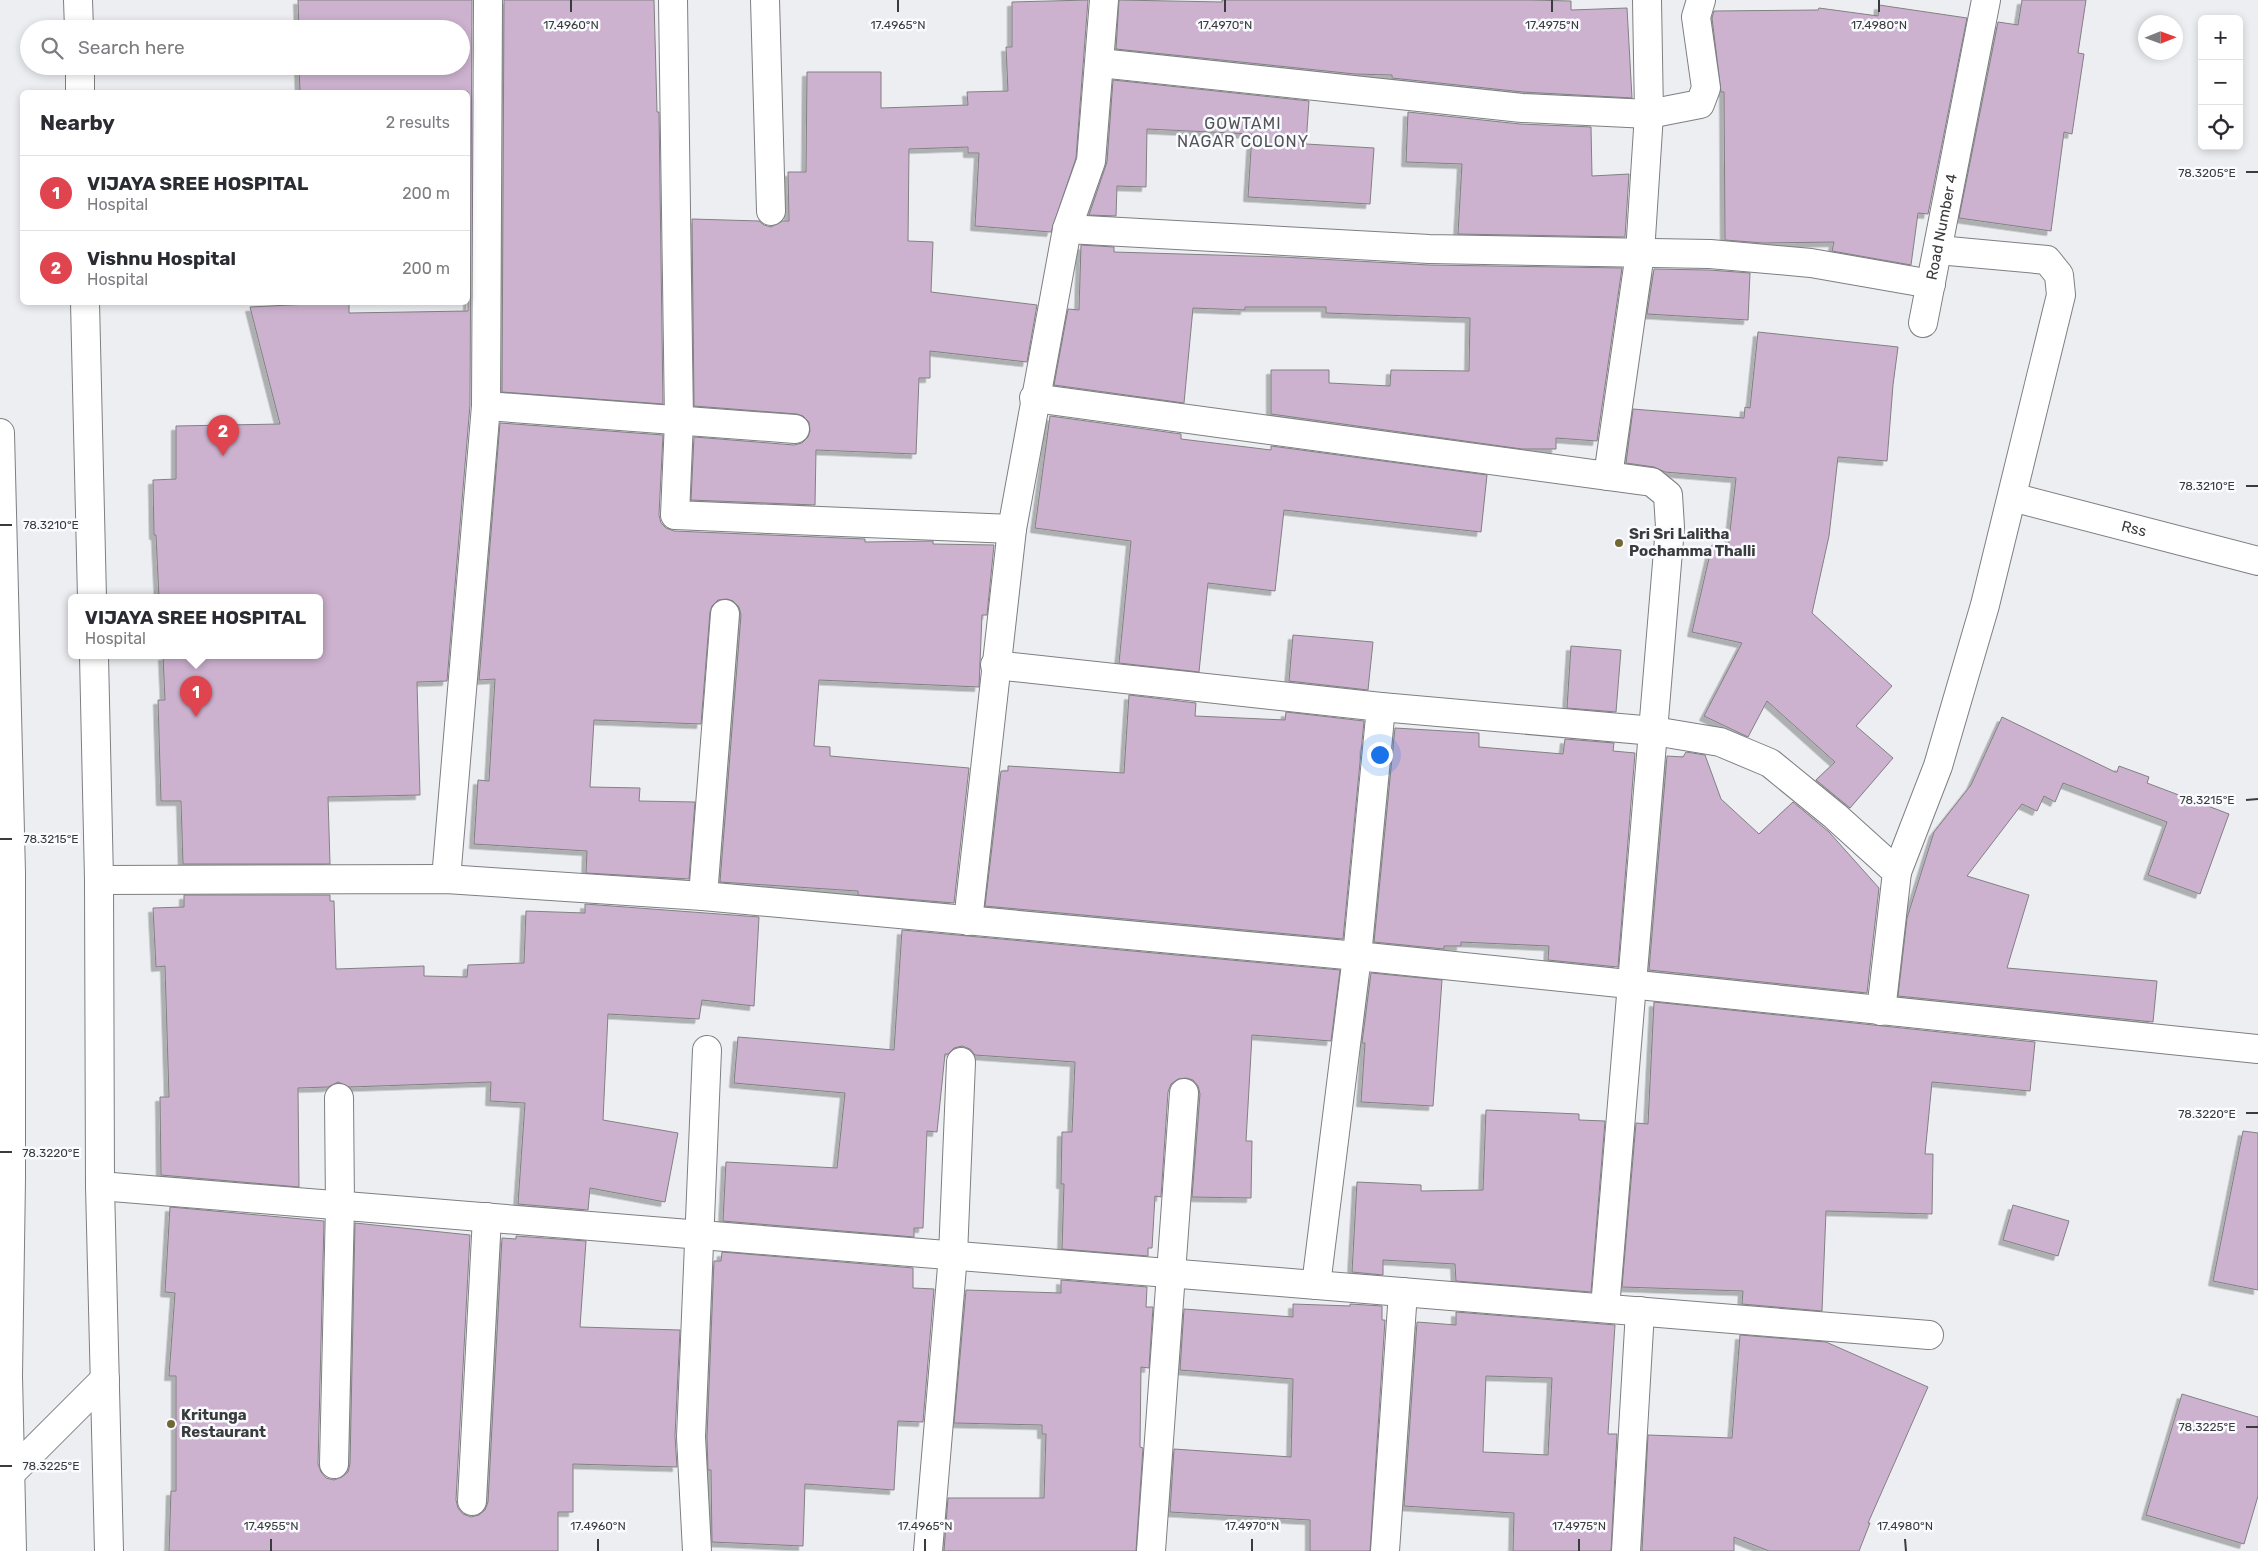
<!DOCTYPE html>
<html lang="en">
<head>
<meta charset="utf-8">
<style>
  body { margin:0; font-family:Rubik,sans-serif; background:#f7f7f7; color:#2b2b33 }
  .controls { position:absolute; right:15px; top:15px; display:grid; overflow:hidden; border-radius:8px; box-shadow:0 2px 8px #0003 }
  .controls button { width:45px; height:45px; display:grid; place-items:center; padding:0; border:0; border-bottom:1px solid #e1e1e2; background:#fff; color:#2b2b33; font:25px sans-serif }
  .compass { position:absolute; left:2138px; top:15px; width:45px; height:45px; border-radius:50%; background:#fff; box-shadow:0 2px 8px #0003; rotate:89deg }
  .you { position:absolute; left:1379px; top:754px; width:18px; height:18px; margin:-12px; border:4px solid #fff; border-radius:50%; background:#1a73e8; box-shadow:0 0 0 8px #1a73e833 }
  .badge { display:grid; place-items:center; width:32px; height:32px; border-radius:50%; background:#726835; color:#fff; font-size:16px; font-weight:700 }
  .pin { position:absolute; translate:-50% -41px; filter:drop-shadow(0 1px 2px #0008) }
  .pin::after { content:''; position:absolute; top:26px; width:18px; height:15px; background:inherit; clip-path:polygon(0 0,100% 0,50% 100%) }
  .popup { position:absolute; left:68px; top:594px; width:255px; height:65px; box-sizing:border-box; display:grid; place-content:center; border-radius:8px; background:#fff; filter:drop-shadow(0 1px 4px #0005); font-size:16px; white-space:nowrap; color:#7c7c81 }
  .popup b { font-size:19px; color:#2b2b33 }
  .popup::after { content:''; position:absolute; left:50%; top:100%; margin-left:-10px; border:10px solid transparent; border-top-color:#fff }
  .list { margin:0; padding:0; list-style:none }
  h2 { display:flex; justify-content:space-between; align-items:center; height:65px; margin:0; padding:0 20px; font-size:21px }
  h2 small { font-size:16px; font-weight:400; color:#7c7c81 }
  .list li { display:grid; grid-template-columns:32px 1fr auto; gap:15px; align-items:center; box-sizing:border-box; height:75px; padding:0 20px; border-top:1px solid #e1e1e2 }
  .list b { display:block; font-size:19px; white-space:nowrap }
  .list p { margin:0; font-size:16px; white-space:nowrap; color:#7c7c81 }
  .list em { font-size:16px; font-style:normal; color:#7c7c81 }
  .icon { flex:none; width:28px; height:28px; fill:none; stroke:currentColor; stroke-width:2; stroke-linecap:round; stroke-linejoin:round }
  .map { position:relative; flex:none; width:2258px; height:1551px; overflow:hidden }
  .search { position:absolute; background:#fff; box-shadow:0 2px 8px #0003; left:20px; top:20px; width:450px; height:55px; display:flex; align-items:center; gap:12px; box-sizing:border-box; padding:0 18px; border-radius:28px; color:#7c7c81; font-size:19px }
  .panel { position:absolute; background:#fff; box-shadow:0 2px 8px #0003; left:20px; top:90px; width:450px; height:215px; border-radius:8px }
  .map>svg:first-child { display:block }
  .building { fill:#cdb2cf; stroke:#828083; fill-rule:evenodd; filter:url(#shadow) }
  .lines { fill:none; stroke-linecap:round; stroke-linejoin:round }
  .minor-casing { stroke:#7d7f82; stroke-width:30 }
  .tertiary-casing { stroke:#7d7f82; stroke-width:30 }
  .trunk-casing { stroke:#7d7f82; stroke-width:30 }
  .minor { stroke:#fff; stroke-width:28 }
  .tertiary { stroke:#fff; stroke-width:28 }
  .trunk { stroke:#fff; stroke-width:28 }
  .ticks { fill:none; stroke:#3a3b3c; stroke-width:2 }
  .poi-dot { fill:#726835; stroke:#f9fbff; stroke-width:2 }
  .labels { text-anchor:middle; stroke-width:5; stroke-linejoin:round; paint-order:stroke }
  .street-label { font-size:15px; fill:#3a3b3c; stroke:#f9fbff }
  .poi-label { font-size:15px; font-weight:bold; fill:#3a3b3c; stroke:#f9fbff; text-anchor:start }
  .neighbourhood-label { font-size:16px; letter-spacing:1px; fill:#525356; stroke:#f9fbff }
  .ticks-label { font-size:12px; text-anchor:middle; fill:#3a3b3c; stroke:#f9fbff; stroke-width:5; stroke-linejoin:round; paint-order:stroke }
</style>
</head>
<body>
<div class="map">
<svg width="2258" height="1551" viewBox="0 0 2258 1551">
  <defs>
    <filter id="shadow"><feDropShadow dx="-4.5" dy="4.5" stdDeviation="0" flood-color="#0004"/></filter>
  </defs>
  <rect width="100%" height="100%" fill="#eceef1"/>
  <!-- building -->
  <g class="building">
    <polygon points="298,0 472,0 470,405 447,681 417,682 420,795 328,797 330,864 183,864 181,801 161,801 158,700 165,700 163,656 320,656 320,598 159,598 156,535 154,535 153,480 176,479 176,426 280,424 250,307 349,302 349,313 468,311 468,92 300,92 299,66 461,66 461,29 299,29"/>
    <polygon points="504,0 654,0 657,112 659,112 663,404 502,392"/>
    <polygon points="1088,0 1076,158 1051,232 975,226 979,153 968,153 968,147 909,149 908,241 933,242 931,292 1037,305 1027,362 930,351 930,378 919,378 916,454 816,450 815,505 691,500 694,437 794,445 802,443 808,437 810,431 809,422 803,416 797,414 694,406 692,219 759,221 764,225 771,227 782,221 789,221 788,172 806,172 807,72 881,72 881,108 968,105 967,92 1008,91 1006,47 1012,47 1012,2"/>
    <polygon points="1119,0 1222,2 1222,0 1530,0 1571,1 1571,10 1627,8 1632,98 1523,92 1392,78 1392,75 1355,74 1116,49"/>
    <polygon points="2022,0 2086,0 2078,53 2084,54 2072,134 2064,132 2051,231 1959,218 1998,22 2018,25"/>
    <polygon points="1879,5 1967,18 1928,214 1918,213 1911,265 1832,251 1834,242 1763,243 1725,240 1724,92 1721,92 1712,18 1714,11 1818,10 1819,8 1878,16"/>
    <polygon points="1113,80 1309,101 1306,144 1374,148 1370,204 1248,197 1252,134 1147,129 1146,187 1117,186 1116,216 1089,215 1107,162"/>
    <polygon points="1408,112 1520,124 1591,127 1592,176 1629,174 1625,237 1458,234 1462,164 1406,162"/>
    <polygon points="1081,245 1114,247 1114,252 1282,257 1429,265 1622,268 1597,441 1556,438 1556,449 1522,449 1271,414 1271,370 1329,370 1329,383 1390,386 1391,370 1469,371 1470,318 1326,313 1326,307 1245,307 1245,310 1193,308 1184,403 1054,385 1068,309 1079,310"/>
    <polygon points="1654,269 1709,270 1750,273 1748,320 1647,314"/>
    <polygon points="1758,332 1898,347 1893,385 1887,461 1838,457 1829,536 1812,613 1892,686 1856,726 1893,758 1850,808 1816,780 1835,762 1767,701 1748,737 1704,716 1742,643 1692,632 1712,545 1728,549 1736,478 1665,472 1654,467 1626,463 1633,409 1744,418 1745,407 1750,408"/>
    <polygon points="1050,416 1181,434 1181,439 1271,450 1271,446 1487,475 1481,532 1284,510 1275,591 1208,583 1199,672 1119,663 1131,541 1035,528"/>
    <polygon points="500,423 663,435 659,515 661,523 666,528 674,531 865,539 865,542 933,541 933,544 994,545 987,615 982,615 979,687 819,680 814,746 830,747 830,756 969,768 954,903 858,895 858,891 720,882 741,615 739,607 733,601 727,599 718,600 712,606 710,612 701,724 594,720 590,787 640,788 639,801 695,802 689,879 586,873 587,851 474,844 478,780 489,781 495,679 479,680"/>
    <polygon points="1293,635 1373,642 1368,690 1289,681"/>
    <polygon points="1571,646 1621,650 1616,712 1567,708"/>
    <polygon points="1129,695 1196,703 1195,716 1285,720 1286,712 1364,721 1343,939 985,906 1001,771 1008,771 1008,766 1124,773"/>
    <polygon points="2002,717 2115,772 2117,772 2119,766 2149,777 2147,783 2229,814 2200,894 2148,875 2167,822 2063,783 2055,802 2044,796 2037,811 2022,804 1967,876 2029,895 2007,968 2157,981 2153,1022 1898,996 1907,918 1934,832 1971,785"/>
    <polygon points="1395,728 1479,733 1479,747 1563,754 1565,739 1614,743 1613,751 1635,753 1618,967 1548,960 1549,946 1461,942 1461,946 1444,946 1444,949 1374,942"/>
    <polygon points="1686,752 1705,755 1721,799 1759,834 1793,802 1829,832 1879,888 1867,993 1649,970 1667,756 1683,757"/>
    <polygon points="184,895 330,895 330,901 334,901 336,969 424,966 424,976 467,977 468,965 524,963 526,911 585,913 585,904 759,917 754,1006 702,1000 699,1019 608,1014 603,1120 678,1133 665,1202 590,1188 588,1210 518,1204 525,1103 490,1101 491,1082 349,1087 338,1082 328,1087 298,1088 299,1187 161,1175 160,1097 169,1097 165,966 156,967 153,908 184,907"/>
    <polygon points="902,930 1340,970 1331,1041 1252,1035 1246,1141 1252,1141 1251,1198 1192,1197 1200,1094 1198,1086 1193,1080 1186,1078 1178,1079 1171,1084 1168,1092 1161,1197 1155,1196 1152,1248 1148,1248 1148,1256 1062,1249 1064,1184 1061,1184 1062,1132 1072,1132 1075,1062 975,1055 970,1049 962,1046 954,1048 948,1054 945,1054 937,1132 927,1131 923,1228 914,1228 914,1237 723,1221 726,1162 837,1168 845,1093 734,1083 738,1037 894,1050"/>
    <polygon points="1371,973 1442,980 1433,1106 1361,1102 1365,1043 1362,1043"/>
    <polygon points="1654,1002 2035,1042 2030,1091 1932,1082 1925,1154 1933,1154 1932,1214 1826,1211 1822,1311 1742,1304 1743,1291 1622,1287 1636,1123 1648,1124"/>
    <polygon points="1486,1110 1579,1114 1579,1120 1605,1121 1591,1292 1456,1281 1455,1264 1383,1260 1383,1275 1352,1272 1357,1182 1421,1185 1421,1191 1483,1190"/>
    <polygon points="2243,1131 2258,1133 2258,1290 2213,1281"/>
    <polygon points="2013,1205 2069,1221 2058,1256 2003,1240"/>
    <polygon points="170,1207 324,1221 318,1464 321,1472 326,1478 334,1480 342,1477 348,1472 350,1464 355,1223 470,1235 456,1500 458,1508 463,1514 471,1517 479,1515 485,1510 488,1502 502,1238 516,1239 516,1236 586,1241 580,1327 680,1330 675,1436 677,1467 573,1464 573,1512 558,1512 558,1551 169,1551 171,1491 176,1491 176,1376 169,1376 175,1293 165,1292"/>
    <polygon points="722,1252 913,1268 913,1288 934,1289 923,1422 898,1421 894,1490 805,1484 803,1546 712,1542 711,1470 708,1470 707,1437 714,1261 721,1261"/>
    <polygon points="1061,1280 1147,1287 1146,1307 1153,1307 1149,1368 1141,1367 1140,1447 1143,1448 1136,1551 944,1551 948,1498 1044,1498 1046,1434 1042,1434 1042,1425 954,1423 966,1290 1061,1293"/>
    <polygon points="1293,1304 1350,1306 1350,1304 1382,1306 1382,1320 1385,1320 1370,1551 1310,1551 1310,1520 1170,1512 1174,1449 1291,1457 1293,1379 1180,1370 1184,1309 1293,1317"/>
    <path d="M1456,1312L1615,1325L1608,1434H1617L1611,1551H1513L1514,1513L1404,1506L1417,1322L1456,1325ZM1486,1376L1552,1378L1548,1455L1483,1452Z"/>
    <polygon points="1740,1335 1826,1342 1928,1387 1868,1523 1870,1523 1859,1551 1769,1551 1734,1537 1734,1551 1642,1551 1648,1435 1732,1438"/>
    <polygon points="2182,1394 2258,1417 2258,1496 2244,1544 2146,1515"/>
  </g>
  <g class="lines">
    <defs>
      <g id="minor">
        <polyline points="673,0 679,421 675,515 1012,529"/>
        <polyline points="765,0 771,211"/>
        <polyline points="1100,63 1522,108 1649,114 1700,104 1706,88 1696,17 1701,0"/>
        <polyline points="1067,229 1429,249 1710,254 1811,263 1931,284"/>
        <path id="s1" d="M1923,323L1986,0"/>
        <polyline points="1034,398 1652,482 1668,495 1670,527 1605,1308"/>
        <polyline points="486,406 795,429"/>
        <polyline points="1608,476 1640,253 1649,114 1647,0"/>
        <path id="s2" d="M2012,497L2258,561"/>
        <polyline points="995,665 1381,707 1654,731 1720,742 1770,763 1835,816 1897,872 1881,1011"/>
        <polyline points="1897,872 1938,766 1985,605 2061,295 2059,275 2047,260 1938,250"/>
        <polyline points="446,879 486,406 488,0"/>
        <polyline points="99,880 446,879 703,896 1357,956 2258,1049"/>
        <polyline points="703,896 725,614"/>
        <polyline points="968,921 1012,529 1067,229 1091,161 1104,0"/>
        <polyline points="100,1186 1929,1335"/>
        <polyline points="1316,1285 1357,956 1381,707"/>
        <polyline points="334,1464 340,1206 339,1098"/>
        <polyline points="472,1501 487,1217"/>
        <polyline points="697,1551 691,1437 707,1050"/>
        <polyline points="928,1551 953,1255 961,1062"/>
        <polyline points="1151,1551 1184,1093"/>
        <polyline points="1385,1551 1403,1292"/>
        <polyline points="1626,1551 1640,1311"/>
      </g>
      <g id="tertiary">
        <polyline points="78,0 79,29"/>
        <polyline points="80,66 80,92"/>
        <polyline points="85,302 92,598"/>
        <polyline points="94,656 99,880 100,1186 109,1551"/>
      </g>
      <g id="trunk">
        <polyline points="0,433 11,873 11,1179 8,1376 12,1551"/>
        <polyline points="10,1474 105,1379"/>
      </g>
    </defs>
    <!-- minor casing -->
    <use href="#minor" class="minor-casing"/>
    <!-- tertiary casing -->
    <use href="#tertiary" class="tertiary-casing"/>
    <!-- trunk casing -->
    <use href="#trunk" class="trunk-casing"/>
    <!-- minor -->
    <use href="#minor" class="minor"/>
    <!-- tertiary -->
    <use href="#tertiary" class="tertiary"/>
    <!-- trunk -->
    <use href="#trunk" class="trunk"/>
  </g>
  <!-- ticks -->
  <path class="ticks" d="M571,0V12M898,0V12M1225,0V12M1552,0V12M1879,0V12M2246,172H2258M2246,486H2258M0,525H12M2246,800L2258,799M0,839H12M2246,1113H2258M0,1152H12M2246,1427H2258M0,1466H12M271,1539V1551M598,1539V1551M925,1539V1551M1252,1539V1551M1579,1539V1551M1905,1539L1906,1551"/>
  <!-- markers -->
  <g class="poi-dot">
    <circle cx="1619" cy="543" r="5"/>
    <circle cx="171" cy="1424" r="5"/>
  </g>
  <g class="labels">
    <!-- street labels -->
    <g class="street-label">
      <text dy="5" stroke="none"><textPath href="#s1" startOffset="98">Road Number 4</textPath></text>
      <text dy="5" stroke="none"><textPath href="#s2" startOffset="126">Rss</textPath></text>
    </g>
    <!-- poi labels -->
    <g class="poi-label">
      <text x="1629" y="539">Sri Sri Lalitha<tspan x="1629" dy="17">Pochamma Thalli</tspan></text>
      <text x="181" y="1420">Kritunga<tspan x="181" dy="17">Restaurant</tspan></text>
    </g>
    <!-- neighbourhood labels -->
    <g class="neighbourhood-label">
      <text x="1243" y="129">GOWTAMI<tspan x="1243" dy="18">NAGAR COLONY</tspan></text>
    </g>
  </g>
  <g class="ticks-label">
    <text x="571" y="29">17.4960°N</text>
    <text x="898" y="29">17.4965°N</text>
    <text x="1225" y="29">17.4970°N</text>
    <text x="1552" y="29">17.4975°N</text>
    <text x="1879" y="29">17.4980°N</text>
    <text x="2207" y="177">78.3205°E</text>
    <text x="2207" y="490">78.3210°E</text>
    <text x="51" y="529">78.3210°E</text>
    <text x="2207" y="804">78.3215°E</text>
    <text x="51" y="843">78.3215°E</text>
    <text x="2207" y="1118">78.3220°E</text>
    <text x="51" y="1157">78.3220°E</text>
    <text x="2207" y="1431">78.3225°E</text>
    <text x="51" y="1470">78.3225°E</text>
    <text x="271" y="1530">17.4955°N</text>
    <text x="598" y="1530">17.4960°N</text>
    <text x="925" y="1530">17.4965°N</text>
    <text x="1252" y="1530">17.4970°N</text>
    <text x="1579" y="1530">17.4975°N</text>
    <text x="1905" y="1530">17.4980°N</text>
  </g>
</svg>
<div class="controls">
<button>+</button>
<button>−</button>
<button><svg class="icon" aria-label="locate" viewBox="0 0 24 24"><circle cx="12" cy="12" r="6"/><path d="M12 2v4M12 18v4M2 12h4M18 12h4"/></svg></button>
</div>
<svg class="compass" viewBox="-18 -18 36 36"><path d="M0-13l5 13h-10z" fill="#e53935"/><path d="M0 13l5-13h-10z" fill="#7c7c81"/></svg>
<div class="you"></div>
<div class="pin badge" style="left:196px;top:717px;background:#e0444e">1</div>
<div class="popup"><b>VIJAYA SREE HOSPITAL</b>Hospital</div>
<div class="pin badge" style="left:223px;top:456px;background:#e0444e">2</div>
<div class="search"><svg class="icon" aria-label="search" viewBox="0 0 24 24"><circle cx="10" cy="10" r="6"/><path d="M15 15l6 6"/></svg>Search here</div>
<section class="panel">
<h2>Nearby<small>2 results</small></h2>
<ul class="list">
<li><span class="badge" style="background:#e0444e">1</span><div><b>VIJAYA SREE HOSPITAL</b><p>Hospital</p></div><em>200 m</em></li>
<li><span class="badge" style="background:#e0444e">2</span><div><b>Vishnu Hospital</b><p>Hospital</p></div><em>200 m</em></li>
</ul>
</section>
</div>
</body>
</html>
